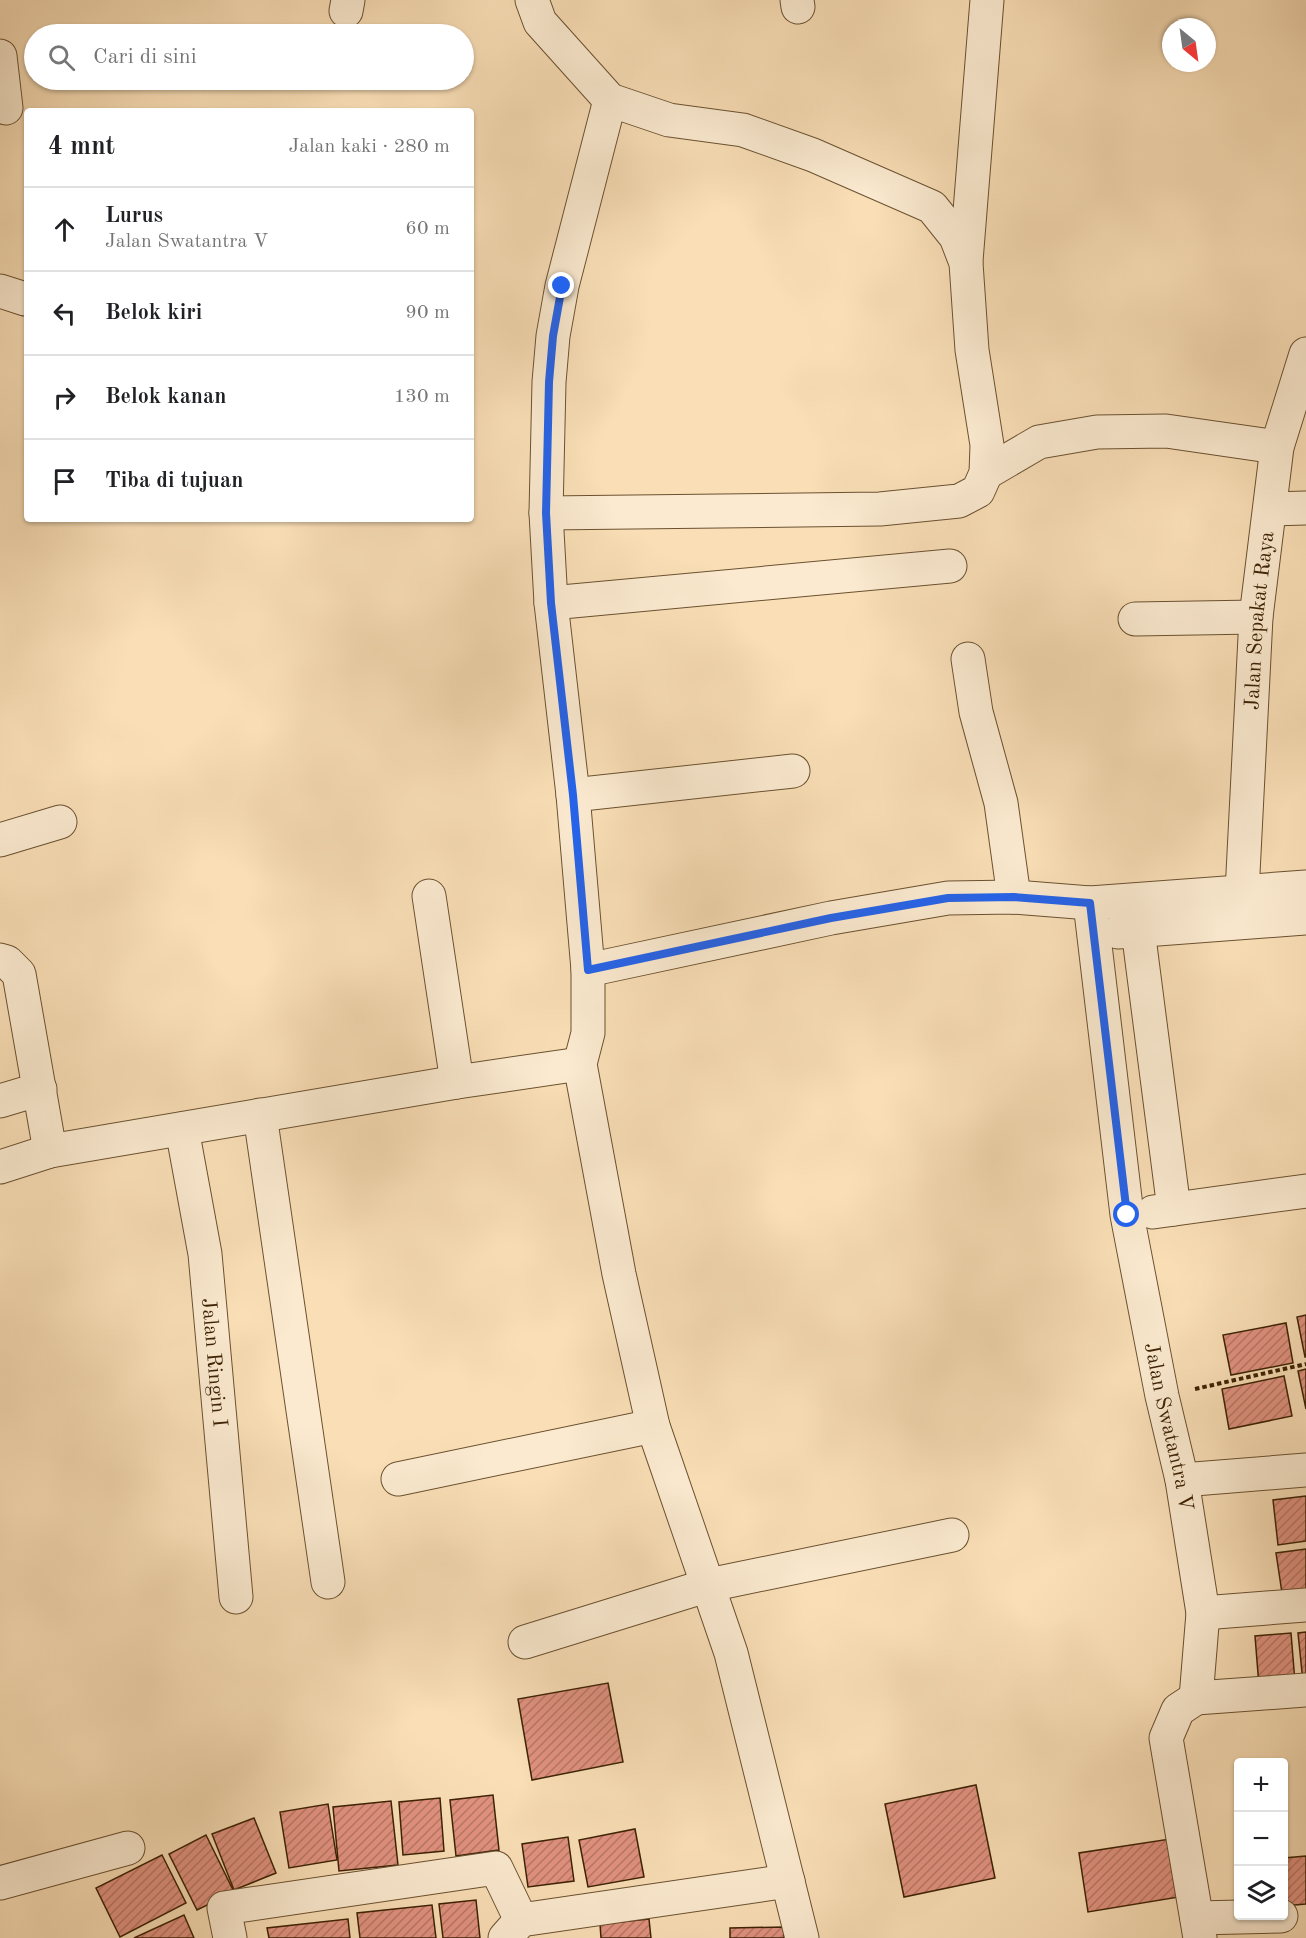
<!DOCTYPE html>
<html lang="id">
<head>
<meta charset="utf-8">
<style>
  body { margin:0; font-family:"Old Standard TT",serif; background:#f6f6f6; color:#202124 }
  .controls { position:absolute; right:18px; bottom:18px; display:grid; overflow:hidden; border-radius:6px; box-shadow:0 2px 4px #0004 }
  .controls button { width:54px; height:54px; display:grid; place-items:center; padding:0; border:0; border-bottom:2px solid #e0e0e0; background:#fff; color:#202124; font:30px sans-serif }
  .compass { position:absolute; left:1162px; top:18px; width:54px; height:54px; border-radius:50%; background:#fff; box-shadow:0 2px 4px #0004; rotate:151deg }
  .stop { position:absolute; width:18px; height:18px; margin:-14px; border:4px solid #2563eb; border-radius:50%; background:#fff }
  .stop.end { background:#2563eb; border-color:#fff; box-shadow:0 2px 6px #0008 }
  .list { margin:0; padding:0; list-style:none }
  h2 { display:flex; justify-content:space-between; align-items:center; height:78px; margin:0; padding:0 24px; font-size:26px }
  h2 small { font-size:20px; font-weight:400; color:#757577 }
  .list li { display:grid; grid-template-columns:39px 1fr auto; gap:18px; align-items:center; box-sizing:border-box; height:84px; padding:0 24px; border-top:2px solid #e0e0e0 }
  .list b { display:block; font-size:22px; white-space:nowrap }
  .list p { margin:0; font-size:20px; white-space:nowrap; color:#757577 }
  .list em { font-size:20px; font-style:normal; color:#757577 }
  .icon { flex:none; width:33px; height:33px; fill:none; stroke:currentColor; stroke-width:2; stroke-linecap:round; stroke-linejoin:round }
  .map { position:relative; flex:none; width:1306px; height:1938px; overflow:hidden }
  .search { position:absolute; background:#fff; box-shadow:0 2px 4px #0004; left:24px; top:24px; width:450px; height:66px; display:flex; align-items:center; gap:15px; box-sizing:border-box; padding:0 21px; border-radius:33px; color:#757577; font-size:22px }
  .panel { position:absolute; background:#fff; box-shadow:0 2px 4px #0004; left:24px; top:108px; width:450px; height:414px; border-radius:6px }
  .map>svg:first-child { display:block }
  .building { fill:url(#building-hatch); stroke:#3c2204; stroke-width:1.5 }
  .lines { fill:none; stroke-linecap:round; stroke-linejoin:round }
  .street-casing { stroke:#6b5130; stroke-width:35 }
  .path { stroke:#3c2204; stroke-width:4; stroke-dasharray:4.5 3; stroke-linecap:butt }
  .street { stroke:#fbead0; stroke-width:33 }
  .route { stroke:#2563eb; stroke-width:8 }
  .labels { text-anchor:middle; stroke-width:5; stroke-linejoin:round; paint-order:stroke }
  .street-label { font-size:21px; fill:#3c2204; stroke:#fbead0 }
</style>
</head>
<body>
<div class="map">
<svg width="1306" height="1938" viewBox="0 0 1306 1938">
  <defs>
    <pattern id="building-hatch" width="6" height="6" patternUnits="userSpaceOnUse" patternTransform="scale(1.5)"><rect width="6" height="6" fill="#e19280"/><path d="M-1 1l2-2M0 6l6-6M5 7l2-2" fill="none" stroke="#b87767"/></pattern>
  </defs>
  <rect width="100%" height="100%" fill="#f9deb6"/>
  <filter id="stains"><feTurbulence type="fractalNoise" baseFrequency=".00333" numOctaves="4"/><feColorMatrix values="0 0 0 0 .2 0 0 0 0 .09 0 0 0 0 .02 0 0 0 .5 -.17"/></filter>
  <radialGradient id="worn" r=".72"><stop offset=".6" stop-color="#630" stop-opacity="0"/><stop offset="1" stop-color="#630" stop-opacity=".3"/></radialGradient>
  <!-- building -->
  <g class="building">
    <polygon points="1306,1315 1306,1357 1305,1357 1297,1317"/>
    <polygon points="1286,1323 1293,1363 1231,1375 1223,1335"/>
    <polygon points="1306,1369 1306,1409 1298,1371"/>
    <polygon points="1284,1376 1292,1416 1229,1429 1222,1389"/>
    <polygon points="1306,1496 1306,1541 1278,1545 1273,1500"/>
    <polygon points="1306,1549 1306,1590 1282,1593 1276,1553"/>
    <polygon points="1306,1632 1306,1682 1303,1682 1298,1633"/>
    <polygon points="1291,1633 1295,1682 1259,1686 1255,1636"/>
    <polygon points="608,1683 623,1762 532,1780 518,1699"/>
    <polygon points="976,1785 995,1878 904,1897 885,1804"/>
    <polygon points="493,1795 499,1850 456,1856 450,1800"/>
    <polygon points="440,1798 444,1851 403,1855 399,1802"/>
    <polygon points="391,1801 398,1865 339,1871 333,1807"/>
    <polygon points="328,1804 337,1860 289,1868 280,1812"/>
    <polygon points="254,1818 276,1873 234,1890 212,1834"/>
    <polygon points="635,1829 644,1877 588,1887 579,1840"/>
    <polygon points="206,1835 234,1892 197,1910 169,1854"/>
    <polygon points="568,1837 574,1881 528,1887 522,1844"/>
    <polygon points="1170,1839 1179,1897 1088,1912 1079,1853"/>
    <polygon points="162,1855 186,1903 120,1937 96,1888"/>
    <polygon points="1306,1856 1306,1904 1284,1906 1284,1858"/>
    <polygon points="476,1900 480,1938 443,1938 439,1904"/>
    <polygon points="432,1905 436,1938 360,1938 357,1913"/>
    <polygon points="184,1915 194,1938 134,1938"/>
    <polygon points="348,1919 350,1938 269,1938 267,1928"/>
    <polygon points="649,1919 651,1938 601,1938 600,1924"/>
    <polygon points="784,1927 784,1938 730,1938 730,1928"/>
  </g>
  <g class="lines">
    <defs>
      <g id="street">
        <polyline points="532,0 540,22 610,100 669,120 743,130 813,155 932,207 956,237 966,263 972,350 987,445 986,473 978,491 959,501 880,509 546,513"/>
        <polyline points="797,0 798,7"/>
        <polyline points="346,11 348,0"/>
        <polyline points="0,56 6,108"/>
        <polyline points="610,100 562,286 553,336 549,382 546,513 551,603 573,795 588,970 588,1033 580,1064 619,1274 653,1426 731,1653 802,1938"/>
        <polyline points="966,261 987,0"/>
        <polyline points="0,291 25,299"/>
        <polyline points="986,473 1039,442 1097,432 1166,431 1277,447"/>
        <polyline points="1270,509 1306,508"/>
        <polyline points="551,603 950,566"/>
        <polyline points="1135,619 1256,617"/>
        <polyline points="968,659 976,712 1001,803 1014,897"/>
        <polyline points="573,795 793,771"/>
        <polyline points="0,840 60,822"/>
        <path id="s1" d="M1242,893L1256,617L1277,447L1306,354"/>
        <polyline points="429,896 457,1082"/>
        <path id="s2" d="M1090,903L1127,1215L1162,1396L1182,1480L1203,1613L1196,1698L1178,1710L1166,1738L1200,1938"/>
        <polyline points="1138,930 1174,1209"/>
        <polyline points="1118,932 1306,918"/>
        <polyline points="0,960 7,962 19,974 50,1151"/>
        <polyline points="588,970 831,918 948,898 1014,897 1090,903 1306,887"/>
        <polyline points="0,1101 40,1089"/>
        <polyline points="260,1115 328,1582"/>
        <path id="s3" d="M182,1129L205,1254L236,1597"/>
        <polyline points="0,1167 50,1151 457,1082 580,1064"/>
        <polyline points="1153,1212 1306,1191"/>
        <polyline points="398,1479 653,1426"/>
        <polyline points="1182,1480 1306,1470"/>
        <polyline points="1203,1613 1306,1605"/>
        <polyline points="525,1642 709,1585 952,1535"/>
        <polyline points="1196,1698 1306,1690"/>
        <polyline points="0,1883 128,1848"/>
        <polyline points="1197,1918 1281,1916"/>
        <polyline points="230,1938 224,1908 496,1868 521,1920"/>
        <polyline points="505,1938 521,1920 788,1881"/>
      </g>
    </defs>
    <!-- street casing -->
    <use href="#street" class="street-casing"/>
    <!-- path -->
    <polyline class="path" points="1195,1389 1306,1364"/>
    <!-- street -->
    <use href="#street" class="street"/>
  </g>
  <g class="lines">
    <!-- route -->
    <polyline class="route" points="562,286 553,336 549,382 546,513 551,603 573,795 588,970 831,918 948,898 1014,897 1090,903 1127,1215"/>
  </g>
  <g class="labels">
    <!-- street labels -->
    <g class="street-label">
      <text dy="7" stroke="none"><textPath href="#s1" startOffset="273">Jalan Sepakat Raya</textPath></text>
      <text dy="7" stroke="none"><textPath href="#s3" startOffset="236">Jalan Ringin I</textPath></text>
      <text dy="7" stroke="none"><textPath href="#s2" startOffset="530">Jalan Swatantra V</textPath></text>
    </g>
  </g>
  <rect width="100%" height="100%" filter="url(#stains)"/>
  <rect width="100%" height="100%" fill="url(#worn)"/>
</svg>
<div class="controls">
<button>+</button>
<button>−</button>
<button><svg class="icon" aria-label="layers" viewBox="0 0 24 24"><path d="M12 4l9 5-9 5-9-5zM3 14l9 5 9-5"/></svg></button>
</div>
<svg class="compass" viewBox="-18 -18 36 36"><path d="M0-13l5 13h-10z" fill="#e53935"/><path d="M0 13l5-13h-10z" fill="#757577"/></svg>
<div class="stop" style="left:1127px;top:1215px"></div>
<div class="stop end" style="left:562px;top:286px"></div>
<div class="search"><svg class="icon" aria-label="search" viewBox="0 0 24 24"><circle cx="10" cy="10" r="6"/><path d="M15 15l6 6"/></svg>Cari di sini</div>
<section class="panel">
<h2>4 mnt<small>Jalan kaki · 280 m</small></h2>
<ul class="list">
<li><svg class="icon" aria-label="ahead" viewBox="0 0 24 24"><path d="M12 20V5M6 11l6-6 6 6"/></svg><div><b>Lurus</b><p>Jalan Swatantra V</p></div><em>60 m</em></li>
<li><svg class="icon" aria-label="left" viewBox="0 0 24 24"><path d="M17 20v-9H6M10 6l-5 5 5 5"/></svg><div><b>Belok kiri</b></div><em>90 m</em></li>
<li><svg class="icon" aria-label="right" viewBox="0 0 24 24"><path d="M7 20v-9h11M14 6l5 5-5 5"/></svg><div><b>Belok kanan</b></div><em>130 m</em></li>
<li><svg class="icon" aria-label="arrive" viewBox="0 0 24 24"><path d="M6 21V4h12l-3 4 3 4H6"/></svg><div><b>Tiba di tujuan</b></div></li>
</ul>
</section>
</div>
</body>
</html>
